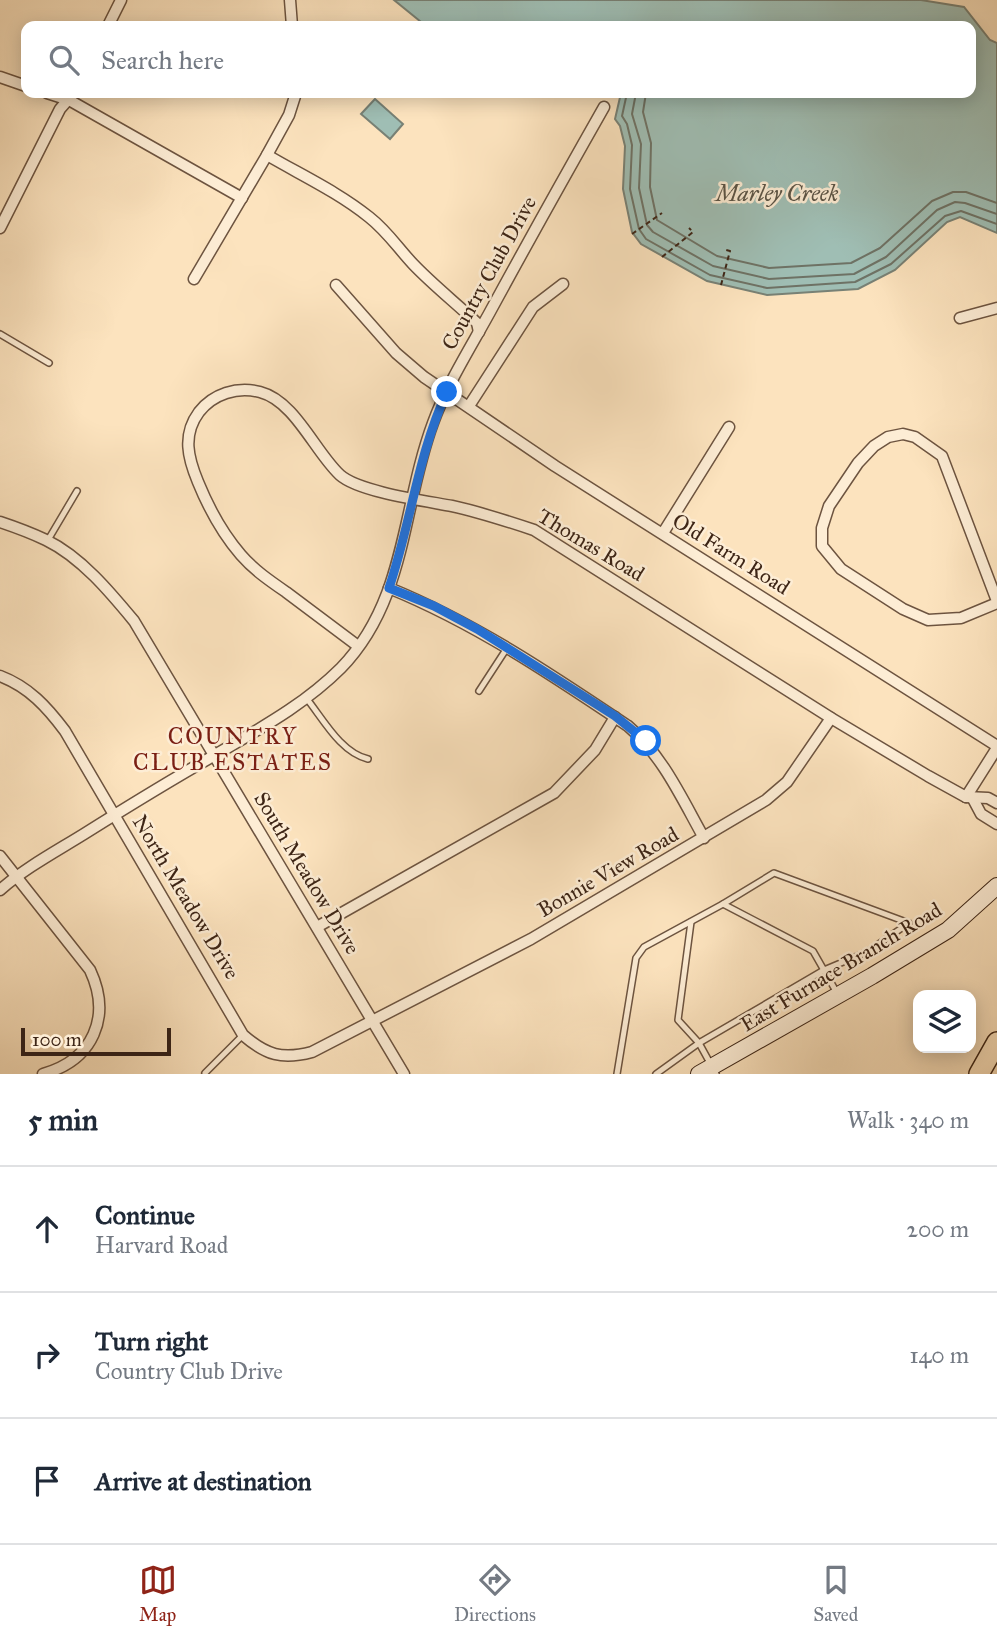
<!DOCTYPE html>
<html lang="en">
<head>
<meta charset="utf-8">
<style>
  body { margin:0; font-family:"IM FELL Great Primer",serif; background:#f2f2f3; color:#1f2937 }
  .controls { position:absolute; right:21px; bottom:21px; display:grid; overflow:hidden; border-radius:14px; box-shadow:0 4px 18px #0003 }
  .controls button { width:63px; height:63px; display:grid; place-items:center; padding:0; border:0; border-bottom:2px solid #e0e1e3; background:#fff; color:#1f2937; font:35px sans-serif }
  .scale { position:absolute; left:21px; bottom:18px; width:150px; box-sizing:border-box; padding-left:7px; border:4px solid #3d2516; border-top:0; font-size:19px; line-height:24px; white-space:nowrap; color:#3d2516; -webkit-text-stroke:5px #fdedd5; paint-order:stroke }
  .stop { position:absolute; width:21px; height:21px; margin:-16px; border:5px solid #1a73e8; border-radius:50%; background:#fff }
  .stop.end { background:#1a73e8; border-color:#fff; box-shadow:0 2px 7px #0008 }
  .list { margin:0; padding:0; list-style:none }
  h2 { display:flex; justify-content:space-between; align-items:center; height:91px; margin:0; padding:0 28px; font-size:30px }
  h2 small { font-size:23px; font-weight:400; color:#747a83 }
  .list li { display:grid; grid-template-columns:46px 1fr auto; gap:21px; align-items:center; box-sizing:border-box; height:126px; padding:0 28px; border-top:2px solid #e0e1e3 }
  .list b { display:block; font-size:26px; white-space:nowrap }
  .list p { margin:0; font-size:23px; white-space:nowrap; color:#747a83 }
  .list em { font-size:23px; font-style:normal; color:#747a83 }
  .icon { flex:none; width:38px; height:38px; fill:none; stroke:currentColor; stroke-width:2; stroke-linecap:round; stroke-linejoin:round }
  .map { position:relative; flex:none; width:997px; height:1074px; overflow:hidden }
  .search { position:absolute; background:#fff; box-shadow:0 4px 18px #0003; left:21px; right:21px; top:21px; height:77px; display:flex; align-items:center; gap:18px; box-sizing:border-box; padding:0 24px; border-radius:14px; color:#747a83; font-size:26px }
  .sheet { height:469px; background:#fff }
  nav { display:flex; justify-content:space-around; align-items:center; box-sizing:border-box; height:98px; border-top:2px solid #e0e1e3; background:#fff; font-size:19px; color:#747a83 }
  nav a { display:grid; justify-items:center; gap:4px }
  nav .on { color:#8f2418 }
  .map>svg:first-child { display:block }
  .water { fill:#9fbeb4; stroke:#788175; stroke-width:2 }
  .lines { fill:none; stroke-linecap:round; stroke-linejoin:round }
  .shore { stroke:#6e7265; stroke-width:2 }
  .service-casing { stroke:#6d5440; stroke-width:8 }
  .minor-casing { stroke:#6d5440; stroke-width:13 }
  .secondary-casing { stroke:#3d2516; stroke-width:18 }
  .motorway-casing { stroke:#3d2516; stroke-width:22 }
  .path { stroke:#3d2516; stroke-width:2; stroke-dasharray:5 3.5; stroke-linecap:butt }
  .service { stroke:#fdedd5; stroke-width:5 }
  .minor { stroke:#fdedd5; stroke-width:10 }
  .secondary { stroke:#fdedd5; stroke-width:16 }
  .motorway { stroke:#fce3be; stroke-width:19 }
  .route { stroke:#1a73e8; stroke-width:9 }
  .labels { text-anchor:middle; stroke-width:5; stroke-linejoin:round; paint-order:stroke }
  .street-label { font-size:21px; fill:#3d2516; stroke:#fdedd5 }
  .water-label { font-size:23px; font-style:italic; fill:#5a5345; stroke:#fdedd5 }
  .neighbourhood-label { font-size:23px; letter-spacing:2px; fill:#7a1f14; stroke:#fdedd5 }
</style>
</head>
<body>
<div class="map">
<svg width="997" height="1074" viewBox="0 0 997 1074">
  <rect width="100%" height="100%" fill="#fce3be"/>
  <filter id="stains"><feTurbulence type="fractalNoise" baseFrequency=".00286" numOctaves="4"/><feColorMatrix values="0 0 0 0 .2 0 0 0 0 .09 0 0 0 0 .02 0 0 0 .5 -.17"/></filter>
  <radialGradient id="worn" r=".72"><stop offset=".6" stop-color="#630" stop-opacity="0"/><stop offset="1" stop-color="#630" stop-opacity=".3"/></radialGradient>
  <!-- water -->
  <g class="water">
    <polygon points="394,0 921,0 964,7 990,40 997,43 997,233 960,217 947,222 895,270 858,289 767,295 707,281 641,244 632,232 623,189 625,146 620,126 615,119 621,93 971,93 971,26 426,26"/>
    <polygon points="375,99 403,124 390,139 361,114"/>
  </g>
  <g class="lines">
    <!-- shore -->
    <g class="shore">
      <polyline points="627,93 622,116 627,124 632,145 630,189 639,229 646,239 710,275 767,288 855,282 891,264 945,216 961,211 997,224"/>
      <polyline points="636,93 632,114 641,144 639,188 647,225 653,232 713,266 769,279 854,274 886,257 937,210 955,202 965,203 997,214"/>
      <polyline points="646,93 643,112 651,143 650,187 657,220 717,256 769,268 851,263 880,248 932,201 953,192 966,192 997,203"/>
    </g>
    <defs>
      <g id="service">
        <polyline points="0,334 49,363"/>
        <polyline points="48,540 77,491"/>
        <polyline points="479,691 507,648"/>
        <path d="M307,699C323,719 341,753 368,759"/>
        <polyline points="691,922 678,1020 699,1043 716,1074"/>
        <polyline points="205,1073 242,1036"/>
        <polyline points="617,1074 636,958 644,947 723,904 813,951 837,993"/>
        <polyline points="656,1074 699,1043 824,970 867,952 909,923 774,873 723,904"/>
      </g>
      <g id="minor">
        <polyline points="290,0 292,26"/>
        <polyline points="108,26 121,0"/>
        <polyline points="0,77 26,86"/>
        <polyline points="47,93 69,100 242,198"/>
        <path d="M267,155C301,175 338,192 369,217C387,231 398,248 413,264C433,285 456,303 477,323L479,332"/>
        <polyline points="0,228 60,109 74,93"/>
        <polyline points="194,279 267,155 289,115 296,93"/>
        <polyline points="336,285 396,353 424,377 555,466 997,746"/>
        <polyline points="960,318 997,308"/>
        <polyline points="469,406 533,307 563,284"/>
        <path d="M0,522C15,527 31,533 46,540C81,557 110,592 134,621L404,1074"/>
        <polyline points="663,533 729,427"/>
        <path d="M389,588C475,623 552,675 628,726C663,756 682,799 704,838"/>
        <polyline points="997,601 942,456 915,437 903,434 888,437 874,446 858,463 829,506 822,528 822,546 841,569 903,609 928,620 961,618 997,603"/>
        <path d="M358,646C334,628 310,610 286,592C270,581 254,570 241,555C222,533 209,509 198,482C188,458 182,435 199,412C213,394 237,386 260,392C295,401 315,452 340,475C359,492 426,501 452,506C480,512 507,521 534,530L831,718L928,776L966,797L988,798L997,803"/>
        <path d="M0,676C29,687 47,707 65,731L243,1035C266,1055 282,1060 312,1052L531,939L766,800L787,782L831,718"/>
        <polyline points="966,797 997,748"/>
        <polyline points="973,799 981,814 997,824"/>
        <path d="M0,856L90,970C112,1017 93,1060 43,1074"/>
        <path d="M0,890C25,868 55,852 84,834C127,807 171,780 215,755C259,729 304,705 341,668C407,600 402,506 433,423C447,384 471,347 491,310C528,242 566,174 604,107"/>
        <polyline points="317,927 554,793 595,750 615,717"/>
      </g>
      <polyline id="secondary" points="699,1074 872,976 948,930 997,886"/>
      <polyline id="motorway" points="979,1074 997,1042"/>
    </defs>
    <!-- service casing -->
    <use href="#service" class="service-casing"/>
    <!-- minor casing -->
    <use href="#minor" class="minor-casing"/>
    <!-- secondary casing -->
    <use href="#secondary" class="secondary-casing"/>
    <!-- motorway casing -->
    <use href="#motorway" class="motorway-casing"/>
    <!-- path -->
    <g class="path">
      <polyline points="632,234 662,213"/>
      <polyline points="662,257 693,232 689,228"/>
      <polyline points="721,285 730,251 726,250"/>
    </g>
    <!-- service -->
    <use href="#service" class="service"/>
    <!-- minor -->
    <use href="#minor" class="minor"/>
    <!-- secondary -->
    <use href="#secondary" class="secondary"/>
    <!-- motorway -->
    <use href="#motorway" class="motorway"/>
  </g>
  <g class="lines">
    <!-- route -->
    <path class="route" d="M447,392C418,454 411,523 389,588L434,606L477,629L615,716L646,741"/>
  </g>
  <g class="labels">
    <!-- street labels -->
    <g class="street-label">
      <text transform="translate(489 273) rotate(-61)" y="7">Country Club Drive</text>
      <text transform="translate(591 545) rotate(31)" y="7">Thomas Road</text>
      <text transform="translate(731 554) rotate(32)" y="7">Old Farm Road</text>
      <text transform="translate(608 872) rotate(-30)" y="7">Bonnie View Road</text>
      <text transform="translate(307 873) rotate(59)" y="7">South Meadow Drive</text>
      <text transform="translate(186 897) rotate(59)" y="7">North Meadow Drive</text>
      <text transform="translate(841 967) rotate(-31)" y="7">East Furnace Branch Road</text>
    </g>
    <!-- water labels -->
    <g class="water-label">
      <text x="777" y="201">Marley Creek</text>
    </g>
    <!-- neighbourhood labels -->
    <g class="neighbourhood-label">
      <text x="233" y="744">COUNTRY<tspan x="233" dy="26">CLUB ESTATES</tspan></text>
    </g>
  </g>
  <rect width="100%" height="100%" filter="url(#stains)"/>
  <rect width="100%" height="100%" fill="url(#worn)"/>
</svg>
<div class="controls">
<button><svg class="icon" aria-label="layers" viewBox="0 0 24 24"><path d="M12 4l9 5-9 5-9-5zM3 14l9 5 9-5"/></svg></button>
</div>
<div class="scale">100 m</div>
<div class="stop" style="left:646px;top:741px"></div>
<div class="stop end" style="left:447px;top:392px"></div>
<div class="search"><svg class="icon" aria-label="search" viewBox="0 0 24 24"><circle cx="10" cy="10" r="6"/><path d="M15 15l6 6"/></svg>Search here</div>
</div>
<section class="sheet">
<h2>5 min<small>Walk · 340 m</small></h2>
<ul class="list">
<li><svg class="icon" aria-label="ahead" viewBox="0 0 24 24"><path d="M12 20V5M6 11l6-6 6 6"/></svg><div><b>Continue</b><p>Harvard Road</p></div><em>200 m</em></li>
<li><svg class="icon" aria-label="right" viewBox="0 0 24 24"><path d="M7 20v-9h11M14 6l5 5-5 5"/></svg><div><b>Turn right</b><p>Country Club Drive</p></div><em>140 m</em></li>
<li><svg class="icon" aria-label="arrive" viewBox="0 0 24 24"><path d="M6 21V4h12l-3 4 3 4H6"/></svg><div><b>Arrive at destination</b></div></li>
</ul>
</section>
<nav>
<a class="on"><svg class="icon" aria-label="map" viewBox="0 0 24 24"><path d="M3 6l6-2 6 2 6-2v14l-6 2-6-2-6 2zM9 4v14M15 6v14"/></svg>Map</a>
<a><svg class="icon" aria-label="directions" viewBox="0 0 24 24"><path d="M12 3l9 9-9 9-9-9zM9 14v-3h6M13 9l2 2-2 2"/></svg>Directions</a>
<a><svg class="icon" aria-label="saved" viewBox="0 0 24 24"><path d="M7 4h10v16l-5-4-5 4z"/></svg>Saved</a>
</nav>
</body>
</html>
